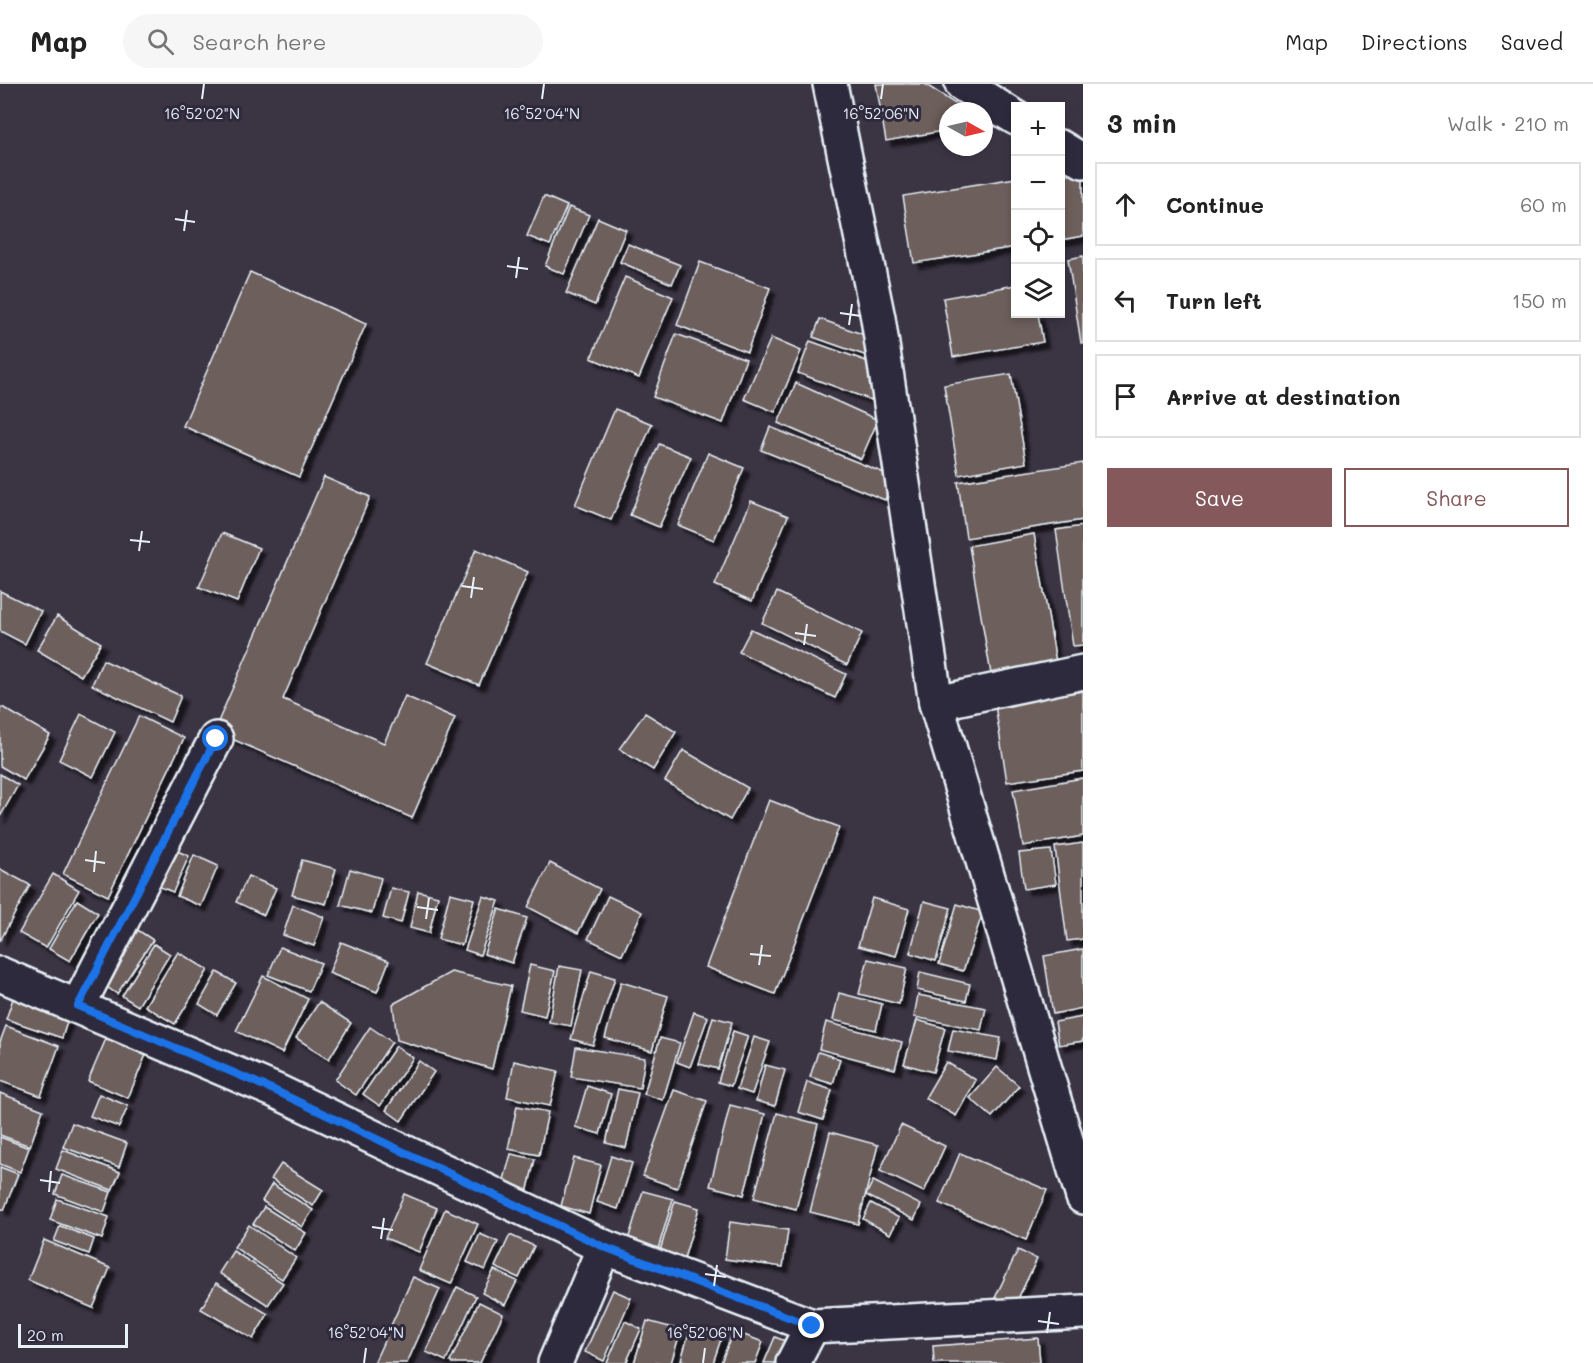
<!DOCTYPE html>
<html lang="en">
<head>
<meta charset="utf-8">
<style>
  body { margin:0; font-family:Mali,sans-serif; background:#f6f6f6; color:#222 }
  .controls { position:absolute; right:18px; top:18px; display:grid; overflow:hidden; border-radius:0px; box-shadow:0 3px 9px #0003 }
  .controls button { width:54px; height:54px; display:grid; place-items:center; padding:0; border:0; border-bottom:2px solid #e0e0e0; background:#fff; color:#222; font:30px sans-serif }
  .compass { position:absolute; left:939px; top:18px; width:54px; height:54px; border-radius:50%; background:#fff; box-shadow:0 3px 9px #0003; rotate:98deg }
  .scale { position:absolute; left:18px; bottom:15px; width:110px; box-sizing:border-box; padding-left:6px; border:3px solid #e8f1f8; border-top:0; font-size:16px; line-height:21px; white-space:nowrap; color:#e8f1f8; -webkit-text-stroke:4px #2f2a3d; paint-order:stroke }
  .stop { position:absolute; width:18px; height:18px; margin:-14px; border:4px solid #1a73e8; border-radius:50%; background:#fff }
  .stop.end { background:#1a73e8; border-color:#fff; box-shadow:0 2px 6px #0008 }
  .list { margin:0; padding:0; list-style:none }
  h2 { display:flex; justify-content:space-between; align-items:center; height:78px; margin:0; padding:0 24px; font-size:26px }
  h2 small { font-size:20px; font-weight:400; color:#767676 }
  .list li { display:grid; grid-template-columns:39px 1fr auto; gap:18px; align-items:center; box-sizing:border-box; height:84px; margin:0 12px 12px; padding:0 12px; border:2px solid #e0e0e0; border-radius:0px }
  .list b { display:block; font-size:22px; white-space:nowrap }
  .list em { font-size:20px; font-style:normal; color:#767676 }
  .actions { display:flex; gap:12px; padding:18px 24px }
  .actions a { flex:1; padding:14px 0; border:2px solid #85585c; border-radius:0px; text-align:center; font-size:21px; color:#85585c }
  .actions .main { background:#85585c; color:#fff }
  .icon { flex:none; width:33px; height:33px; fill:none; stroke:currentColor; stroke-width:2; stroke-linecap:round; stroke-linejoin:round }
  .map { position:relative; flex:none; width:1083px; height:1279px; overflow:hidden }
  header { display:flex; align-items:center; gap:36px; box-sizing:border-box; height:84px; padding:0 30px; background:#fff; border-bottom:2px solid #e0e0e0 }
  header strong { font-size:28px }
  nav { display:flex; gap:33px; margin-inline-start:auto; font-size:21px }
  .search { width:420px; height:54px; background:#f6f6f6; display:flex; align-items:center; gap:15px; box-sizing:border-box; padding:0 21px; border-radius:33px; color:#767676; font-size:22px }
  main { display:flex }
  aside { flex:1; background:#fff }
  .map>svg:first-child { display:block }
  .building { fill:#6d5e5b; stroke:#e8f1f8; stroke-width:1.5; filter:url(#shadow) }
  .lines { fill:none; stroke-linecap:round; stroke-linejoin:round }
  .street-casing { stroke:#e8f1f8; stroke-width:38 }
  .street { stroke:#2f2a3d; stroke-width:33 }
  .route { stroke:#1a73e8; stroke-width:8 }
  .ticks { fill:none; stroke:#e8f1f8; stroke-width:2 }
  .ticks-label { font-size:15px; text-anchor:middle; fill:#e8f1f8; stroke:#2f2a3d; stroke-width:6; stroke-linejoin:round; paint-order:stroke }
</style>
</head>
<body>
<header>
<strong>Map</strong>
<div class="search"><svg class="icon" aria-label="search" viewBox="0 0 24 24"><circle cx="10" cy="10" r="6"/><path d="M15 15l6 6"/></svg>Search here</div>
<nav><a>Map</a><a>Directions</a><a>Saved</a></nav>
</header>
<main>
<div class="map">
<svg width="1083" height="1279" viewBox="0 0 1083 1279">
  <defs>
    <filter id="shadow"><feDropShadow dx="5.5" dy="5.5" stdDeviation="1.5" flood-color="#0009"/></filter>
  </defs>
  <rect width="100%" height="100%" fill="#3b3443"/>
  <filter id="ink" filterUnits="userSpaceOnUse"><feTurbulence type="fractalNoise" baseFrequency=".0167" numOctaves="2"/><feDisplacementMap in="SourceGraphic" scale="12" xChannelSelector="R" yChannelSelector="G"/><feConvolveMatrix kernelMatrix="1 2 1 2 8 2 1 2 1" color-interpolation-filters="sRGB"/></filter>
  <g filter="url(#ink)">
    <!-- building -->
    <g class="building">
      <polygon points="876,0 925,0 966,27 948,27 948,46 886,57"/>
      <polygon points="1083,83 1083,152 1060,156 1060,87"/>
      <polygon points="1016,94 1016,163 914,179 903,112"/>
      <polygon points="544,112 567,122 550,161 527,152"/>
      <polygon points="569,123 589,131 564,190 545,182"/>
      <polygon points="598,134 626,146 595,221 566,209"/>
      <polygon points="628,160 680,181 672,200 620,178"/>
      <polygon points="1083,172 1083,259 1081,259 1068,175"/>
      <polygon points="700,178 770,204 747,268 677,241"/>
      <polygon points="250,188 366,240 299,393 183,342"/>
      <polygon points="625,193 673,213 639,294 591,274"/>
      <polygon points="1016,201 1016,230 1038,230 1043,258 953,273 943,214"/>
      <polygon points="820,235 876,255 870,273 813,253"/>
      <polygon points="676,250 746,275 723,339 653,313"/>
      <polygon points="771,254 801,267 775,328 744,315"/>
      <polygon points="810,257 883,283 871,316 798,289"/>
      <polygon points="1011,290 1026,379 959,391 944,301"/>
      <polygon points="796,299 878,336 861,375 778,339"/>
      <polygon points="615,325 652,340 611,436 575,421"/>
      <polygon points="770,343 894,393 885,416 761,366"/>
      <polygon points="659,360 691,373 659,443 630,431"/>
      <polygon points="708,369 744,384 714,456 678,441"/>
      <polygon points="1083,379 1083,436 966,454 958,398"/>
      <polygon points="324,393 370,413 283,615 384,659 405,612 455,634 412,734 214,647"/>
      <polygon points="751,417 788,432 752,517 715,501"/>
      <polygon points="1083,442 1083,561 1073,562 1056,446"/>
      <polygon points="222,449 259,464 237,518 199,503"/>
      <polygon points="1034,450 1056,578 991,590 969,462"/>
      <polygon points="476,465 528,488 479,601 427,579"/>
      <polygon points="0,507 41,527 25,560 0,547"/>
      <polygon points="777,508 862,549 847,581 762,539"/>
      <polygon points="57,532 101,559 81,592 37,566"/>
      <polygon points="751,545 846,590 835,614 739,568"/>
      <polygon points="103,576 181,612 170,638 92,601"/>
      <polygon points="1083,607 1083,687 1007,698 995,621"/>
      <polygon points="2,623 50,651 24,696 0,682 0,626"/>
      <polygon points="645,629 676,648 653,686 619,665"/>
      <polygon points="81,630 115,648 93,693 59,676"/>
      <polygon points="139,632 184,654 108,812 63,790"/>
      <polygon points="683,666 748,704 730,736 665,697"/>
      <polygon points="0,690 18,701 0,733"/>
      <polygon points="1083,694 1083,752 1023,762 1013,706"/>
      <polygon points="769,716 839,743 775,910 706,883"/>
      <polygon points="1083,759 1083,855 1067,857 1055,763"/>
      <polygon points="163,761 189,772 173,808 148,798"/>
      <polygon points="1051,766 1056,800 1024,805 1019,769"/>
      <polygon points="194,771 218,782 201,822 177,812"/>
      <polygon points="302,776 336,785 326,820 292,811"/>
      <polygon points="550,779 600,805 578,849 528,823"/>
      <polygon points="0,785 30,801 0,857"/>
      <polygon points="350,785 381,794 372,829 340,821"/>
      <polygon points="53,790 79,806 46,864 19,849"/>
      <polygon points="248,792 276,804 264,831 236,818"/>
      <polygon points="391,804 409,808 401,839 383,834"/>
      <polygon points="418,807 438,812 429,849 410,844"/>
      <polygon points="450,809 474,815 462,861 438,855"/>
      <polygon points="483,812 499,817 480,871 465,866"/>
      <polygon points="608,812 642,828 622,871 588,855"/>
      <polygon points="872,814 909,825 896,872 858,862"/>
      <polygon points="77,816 98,829 70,877 49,865"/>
      <polygon points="924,817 951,824 936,877 910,869"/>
      <polygon points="957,820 983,828 963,887 939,880"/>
      <polygon points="293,821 324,833 314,862 283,851"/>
      <polygon points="499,825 527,834 512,879 484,870"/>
      <polygon points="133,843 153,856 117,910 97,896"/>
      <polygon points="341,858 389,877 377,908 329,889"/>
      <polygon points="154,860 170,870 138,922 122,912"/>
      <polygon points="280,863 321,879 309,907 268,891"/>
      <polygon points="1083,865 1083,924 1053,930 1044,872"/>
      <polygon points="178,868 208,886 175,940 145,922"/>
      <polygon points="868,875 907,884 899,920 859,910"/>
      <polygon points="530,881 555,887 545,932 520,926"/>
      <polygon points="559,882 582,886 571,942 549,938"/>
      <polygon points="591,887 615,894 593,961 571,955"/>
      <polygon points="217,888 236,899 217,931 199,920"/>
      <polygon points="451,888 511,902 492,985 397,956 393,920"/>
      <polygon points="920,888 970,900 966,917 917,906"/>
      <polygon points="263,892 308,915 282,969 236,947"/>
      <polygon points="621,898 668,912 652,967 605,954"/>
      <polygon points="17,903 72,922 62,954 6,935"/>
      <polygon points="839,909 882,920 876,946 833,936"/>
      <polygon points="918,911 986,924 981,946 914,933"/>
      <polygon points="319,918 351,939 329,975 296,954"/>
      <polygon points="694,928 708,933 690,983 677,978"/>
      <polygon points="713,933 732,938 718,985 699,980"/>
      <polygon points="1083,933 1083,957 1059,961 1055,938"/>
      <polygon points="917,936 945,944 933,988 904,980"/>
      <polygon points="826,938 902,958 895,985 819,965"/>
      <polygon points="6,942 59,962 41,1012 0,997 0,958"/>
      <polygon points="370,943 392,958 356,1011 335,996"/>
      <polygon points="953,945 1001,954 997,976 948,967"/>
      <polygon points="733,947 748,952 731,1002 718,998"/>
      <polygon points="108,950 148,966 128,1014 88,997"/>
      <polygon points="754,953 770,958 752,1010 737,1005"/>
      <polygon points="660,954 680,959 663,1016 644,1010"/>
      <polygon points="396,962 413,974 380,1022 363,1010"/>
      <polygon points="576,963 645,974 640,1004 571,993"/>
      <polygon points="818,968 840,975 833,1000 810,993"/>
      <polygon points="419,977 434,988 401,1037 386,1026"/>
      <polygon points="514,977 558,987 550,1022 507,1013"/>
      <polygon points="946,978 976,996 956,1032 925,1014"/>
      <polygon points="765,981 785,986 775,1022 756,1017"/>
      <polygon points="997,983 1019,1002 992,1033 970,1014"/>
      <polygon points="807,998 832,1006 823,1036 798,1028"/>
      <polygon points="587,1002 611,1010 600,1050 575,1043"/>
      <polygon points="618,1005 638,1009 626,1064 606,1059"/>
      <polygon points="674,1006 707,1017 677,1104 643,1092"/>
      <polygon points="0,1009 43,1026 30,1062 0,1051"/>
      <polygon points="99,1010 128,1022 119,1043 90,1032"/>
      <polygon points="730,1021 765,1030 744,1111 710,1102"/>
      <polygon points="517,1022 548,1028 539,1071 508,1065"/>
      <polygon points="777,1029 818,1040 796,1125 754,1114"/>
      <polygon points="72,1039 127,1059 119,1083 63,1063"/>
      <polygon points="901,1041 945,1062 924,1108 880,1087"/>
      <polygon points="830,1048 878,1061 858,1140 810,1128"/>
      <polygon points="0,1053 29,1064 20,1088 0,1080"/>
      <polygon points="63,1066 120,1088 112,1106 56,1085"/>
      <polygon points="960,1069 1047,1106 1026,1156 939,1119"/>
      <polygon points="511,1070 535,1075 527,1109 502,1103"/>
      <polygon points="611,1072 632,1079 618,1125 597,1118"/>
      <polygon points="574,1074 601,1081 589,1130 561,1122"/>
      <polygon points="281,1080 323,1106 313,1122 271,1095"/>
      <polygon points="0,1083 18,1090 4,1126 0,1124"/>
      <polygon points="62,1091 111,1108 104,1128 55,1110"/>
      <polygon points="873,1097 921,1121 914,1136 866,1111"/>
      <polygon points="272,1100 313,1126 302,1143 262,1117"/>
      <polygon points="643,1107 673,1115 654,1178 624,1169"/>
      <polygon points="404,1110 437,1124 419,1168 385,1154"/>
      <polygon points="57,1115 109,1133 102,1155 50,1136"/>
      <polygon points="675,1117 699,1124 680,1188 656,1180"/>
      <polygon points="871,1119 899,1134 890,1150 863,1135"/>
      <polygon points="264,1123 306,1149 295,1167 253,1140"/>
      <polygon points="445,1125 478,1140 451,1200 419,1186"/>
      <polygon points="730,1138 788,1146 783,1183 725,1175"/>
      <polygon points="249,1141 296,1174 282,1195 234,1163"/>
      <polygon points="60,1142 94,1155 89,1170 54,1157"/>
      <polygon points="480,1150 498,1158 485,1186 467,1178"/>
      <polygon points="510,1151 534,1162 519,1194 495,1183"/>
      <polygon points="44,1156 110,1184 93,1224 28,1196"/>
      <polygon points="1018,1166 1037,1175 1013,1225 994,1216"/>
      <polygon points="233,1167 283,1199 268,1221 219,1189"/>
      <polygon points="494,1186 517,1197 505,1221 482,1209"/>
      <polygon points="413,1193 440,1205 407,1279 374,1279"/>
      <polygon points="216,1199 268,1230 253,1255 201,1225"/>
      <polygon points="457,1203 476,1212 446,1277 426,1268"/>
      <polygon points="613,1206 631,1214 604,1277 585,1268"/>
      <polygon points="479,1218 503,1230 480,1279 452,1279 450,1278"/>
      <polygon points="625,1237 641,1245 626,1279 607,1279"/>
      <polygon points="647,1237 681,1246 671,1279 634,1279"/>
      <polygon points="691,1242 722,1252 713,1279 691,1279 681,1276"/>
      <polygon points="733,1247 763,1258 755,1279 721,1279"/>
      <polygon points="775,1253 793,1260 786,1279 764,1279"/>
      <polygon points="1038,1254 1040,1279 934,1279 933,1262"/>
    </g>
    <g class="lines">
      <defs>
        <g id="street">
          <polyline points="830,0 878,234 936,619 1083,1113"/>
          <polyline points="962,0 1016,34"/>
          <polyline points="1060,63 1083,77"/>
          <polyline points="936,619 1083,588"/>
          <polyline points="0,890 276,1007 604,1163 812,1242 1083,1228"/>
          <polyline points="78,922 216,655"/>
          <polyline points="555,1279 604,1163"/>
          <polyline points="793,1279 812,1242"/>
        </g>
      </defs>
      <!-- street casing -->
      <use href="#street" class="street-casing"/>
      <!-- street -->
      <use href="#street" class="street"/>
    </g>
  </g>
  <g class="lines" filter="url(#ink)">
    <!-- route -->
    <polyline class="route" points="216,655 78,922 276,1007 604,1163 812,1242"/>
  </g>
  <!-- ticks -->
  <path class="ticks" d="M202,15L204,0M542,15L544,0M881,15L883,0M175,135L195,138M184,147L187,126M507,182L528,185M516,194L519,173M840,229L861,232M849,241L852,220M130,456L150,458M139,467L142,447M462,502L483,505M471,514L474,493M795,549L816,552M804,561L807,540M85,776L105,779M94,788L96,767M417,823L438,826M426,835L429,814M750,870L771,872M759,881L762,861M40,1096L60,1099M49,1108L51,1087M372,1143L393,1146M381,1155L384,1134M705,1190L726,1193M714,1202L717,1181M1038,1237L1059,1240M1047,1249L1050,1228M364,1279L366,1264M703,1279L705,1264"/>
  <g class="ticks-label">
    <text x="202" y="35">16°52'02"N</text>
    <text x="542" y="35">16°52'04"N</text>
    <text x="881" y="35">16°52'06"N</text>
    <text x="366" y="1254">16°52'04"N</text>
    <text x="705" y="1254">16°52'06"N</text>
  </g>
</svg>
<div class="controls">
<button>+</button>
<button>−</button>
<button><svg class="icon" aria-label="locate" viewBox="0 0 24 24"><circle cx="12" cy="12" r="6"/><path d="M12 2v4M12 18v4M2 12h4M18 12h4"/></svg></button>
<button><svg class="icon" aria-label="layers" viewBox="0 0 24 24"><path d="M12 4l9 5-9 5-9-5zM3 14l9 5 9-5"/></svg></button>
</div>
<svg class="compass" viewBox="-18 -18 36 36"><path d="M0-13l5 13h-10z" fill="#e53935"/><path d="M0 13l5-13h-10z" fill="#767676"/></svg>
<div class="scale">20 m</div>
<div class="stop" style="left:216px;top:655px"></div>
<div class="stop end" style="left:812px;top:1242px"></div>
</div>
<aside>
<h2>3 min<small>Walk · 210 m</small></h2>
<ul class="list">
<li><svg class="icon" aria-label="ahead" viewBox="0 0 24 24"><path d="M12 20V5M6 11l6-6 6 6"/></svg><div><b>Continue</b></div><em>60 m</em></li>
<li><svg class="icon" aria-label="left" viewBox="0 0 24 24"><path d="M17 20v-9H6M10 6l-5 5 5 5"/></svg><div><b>Turn left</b></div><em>150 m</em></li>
<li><svg class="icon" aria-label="arrive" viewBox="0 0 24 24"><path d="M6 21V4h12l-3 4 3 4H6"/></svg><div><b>Arrive at destination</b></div></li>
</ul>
<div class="actions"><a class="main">Save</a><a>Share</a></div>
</aside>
</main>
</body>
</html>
